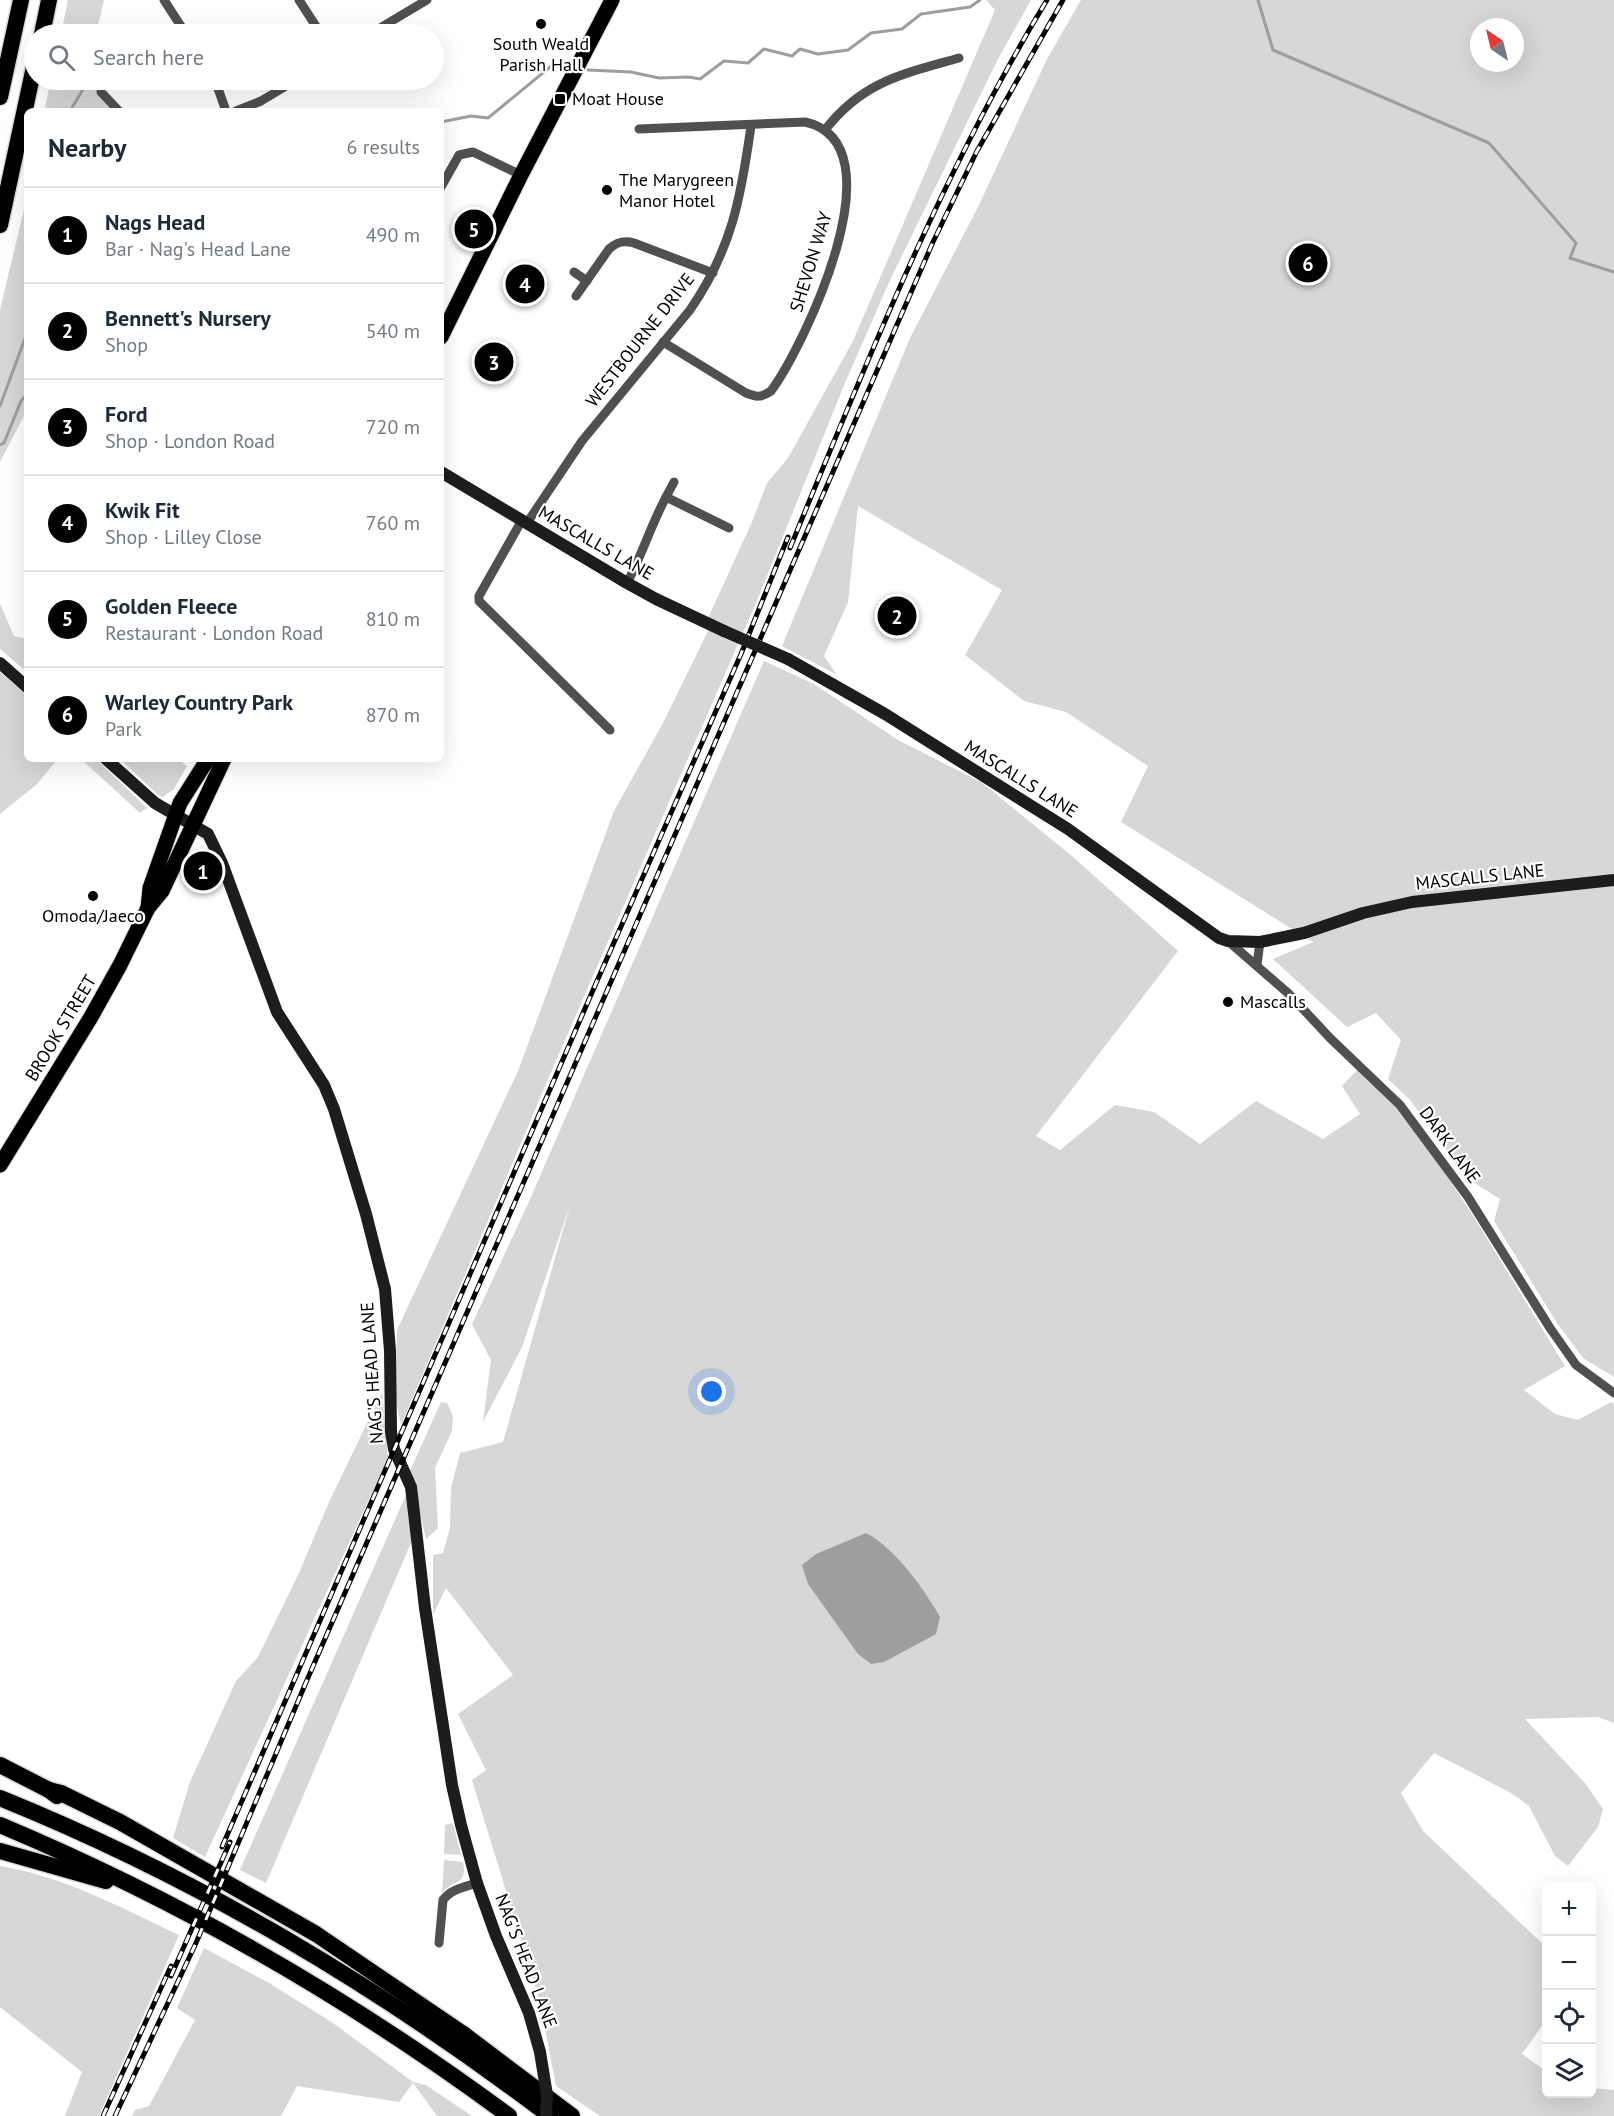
<!DOCTYPE html>
<html lang="en">
<head>
<meta charset="utf-8">
<style>
  body { margin:0; font-family:"PT Sans",sans-serif; background:#f6f6f7; color:#1f2937 }
  .controls { position:absolute; right:18px; bottom:18px; display:grid; overflow:hidden; border-radius:9px; box-shadow:0 6px 24px #0002 }
  .controls button { width:54px; height:54px; display:grid; place-items:center; padding:0; border:0; border-bottom:2px solid #e0e1e3; background:#fff; color:#1f2937; font:30px sans-serif }
  .compass { position:absolute; left:1470px; top:18px; width:54px; height:54px; border-radius:50%; background:#fff; box-shadow:0 6px 24px #0002; rotate:325deg }
  .you { position:absolute; left:712px; top:1392px; width:21px; height:21px; margin:-15px; border:4px solid #fff; border-radius:50%; background:#1a73e8; box-shadow:0 0 0 9px #1a73e833 }
  .badge { display:grid; place-items:center; width:39px; height:39px; border-radius:50%; background:#000; color:#fff; font-size:20px; font-weight:700 }
  .pin { position:absolute; translate:-50% -50%; border:3px solid #fff; box-shadow:0 2px 6px #0006 }
  .list { margin:0; padding:0; list-style:none }
  h2 { display:flex; justify-content:space-between; align-items:center; height:78px; margin:0; padding:0 24px; font-size:26px }
  h2 small { font-size:20px; font-weight:400; color:#747a83 }
  .list li { display:grid; grid-template-columns:39px 1fr auto; gap:18px; align-items:center; box-sizing:border-box; height:96px; padding:0 24px; border-top:2px solid #e0e1e3 }
  .list b { display:block; font-size:22px; white-space:nowrap }
  .list p { margin:0; font-size:20px; white-space:nowrap; color:#747a83 }
  .list em { font-size:20px; font-style:normal; color:#747a83 }
  .icon { flex:none; width:33px; height:33px; fill:none; stroke:currentColor; stroke-width:2; stroke-linecap:round; stroke-linejoin:round }
  .map { position:relative; flex:none; width:1614px; height:2116px; overflow:hidden }
  .search { position:absolute; background:#fff; box-shadow:0 6px 24px #0002; left:24px; top:24px; width:420px; height:66px; display:flex; align-items:center; gap:15px; box-sizing:border-box; padding:0 21px; border-radius:33px; color:#747a83; font-size:22px }
  .panel { position:absolute; background:#fff; box-shadow:0 6px 24px #0002; left:24px; top:108px; width:420px; height:654px; border-radius:9px }
  .map>svg:first-child { display:block }
  .green { fill:#d7d7d7; fill-rule:evenodd }
  .water { fill:#9e9e9e }
  .lines { fill:none; stroke-linecap:round; stroke-linejoin:round }
  .stream { stroke:#9e9e9e; stroke-width:3 }
  .primary-casing { stroke:#dbdbdb; stroke-width:17 }
  .highway-casing { stroke:#dbdbdb; stroke-width:19 }
  .street { stroke:#505050; stroke-width:9 }
  .secondary { stroke:#1d1d1d; stroke-width:12 }
  .primary { stroke:#000; stroke-width:15 }
  .highway { stroke:#000; stroke-width:16 }
  .rail-casing { stroke:#000; stroke-width:5 }
  .rail { stroke:#fff; stroke-width:3; stroke-dasharray:9; stroke-linecap:butt }
  .secondary-bridge { stroke:#1d1d1d; stroke-width:12 }
  .poi-dot { fill:#000; stroke:#fff; stroke-width:2 }
  .labels { text-anchor:middle; stroke-width:4.5; stroke-linejoin:round; paint-order:stroke }
  .poi-label { font-size:18px; fill:#000; stroke:#fff; text-anchor:start }
  .street-label { font-size:18px; fill:#000; stroke:#fff }
</style>
</head>
<body>
<div class="map">
<svg width="1614" height="2116" viewBox="0 0 1614 2116">
  <rect width="100%" height="100%" fill="#fff"/>
  <!-- green -->
  <g class="green">
    <polygon points="68,0 104,0 96,34 61,34"/>
    <polygon points="986,0 1031,0 997,61 890,280 845,383 756,603 558,1056 401,1425 395,1397 397,1330 518,1071 614,811 663,723 708,631 708,618 752,522 767,483 788,458 853,341 995,10"/>
    <path d="M1081,0H1614V1377L1583,1358L1557,1323L1494,1221L1500,1199L1468,1179L1410,1100L1388,1079L1401,1040L1376,1013L1347,1027L1273,959L1313,942L1121,822L1148,766L1066,712L1024,701L965,655L1002,590L858,506L848,602L824,656L837,675L782,646L910,338L978,207L1047,59ZM1479,27H1515V63H1479Z"/>
    <polygon points="51,80 97,80 121,111 44,111"/>
    <polygon points="27,197 27,410 0,462 0,310"/>
    <polygon points="0,604 14,636 27,639 27,672 0,649"/>
    <polygon points="764,661 814,684 898,740 981,782 1072,856 1178,951 1036,1136 1060,1150 1115,1105 1154,1112 1200,1144 1256,1101 1323,1139 1360,1114 1342,1086 1360,1067 1399,1104 1472,1214 1565,1366 1524,1390 1555,1414 1578,1420 1611,1402 1614,1404 1614,1723 1598,1717 1525,1719 1585,1783 1603,1809 1598,1827 1568,1866 1555,1856 1529,1806 1511,1793 1434,1753 1401,1793 1423,1831 1546,1947 1546,2020 1522,2054 1546,2071 1546,2094 1592,2094 1592,2088 1614,2090 1614,2116 600,2116 556,2086 540,2002 472,1780 486,1770 458,1714 513,1675 446,1588 433,1615 433,1555 443,1553 450,1528 451,1488 460,1453 503,1442 570,1205 522,1347 483,1422 491,1360 472,1324 527,1206"/>
    <polygon points="0,672 27,695 27,759 58,759 36,785 0,814"/>
    <polygon points="81,759 96,759 147,808 140,813"/>
    <polygon points="120,759 177,759 187,766 174,789 163,797 157,794"/>
    <polygon points="382,1392 388,1458 205,1857 173,1838 190,1782 236,1681 258,1657 299,1573 329,1502"/>
    <polygon points="441,1402 447,1403 453,1416 452,1431 435,1468 438,1528 426,1539 410,1471"/>
    <polygon points="409,1488 413,1538 266,1883 240,1870"/>
    <polygon points="453,1823 461,1855 444,1854 445,1825"/>
    <path d="M444,1860L463,1862C468,1886 454,1878 442,1893Z"/>
    <path d="M0,1866C63,1876 122,1908 179,1935L99,2116H65L82,2072L0,2007Z"/>
    <polygon points="204,1948 269,1983 333,2023 413,2082 426,2085 472,2116 437,2116 413,2083 399,2102 297,2086 281,2116 132,2116 135,2110 149,2106 195,2020 177,2008"/>
  </g>
  <!-- water -->
  <path class="water" d="M866,1533C895,1548 924,1589 940,1617L936,1634L884,1662L871,1664L858,1654L808,1584L802,1565L816,1554Z"/>
  <g class="lines">
    <!-- stream -->
    <g class="stream">
      <polyline points="1258,0 1273,50 1489,143 1576,243 1570,258 1614,272"/>
      <polyline points="588,70 631,72 659,78 689,77 700,79 724,61 748,63 764,49 792,56 800,49 818,54 848,50 871,33 902,29 921,14 970,7 980,0"/>
      <polyline points="70,111 85,86"/>
      <polyline points="441,122 471,116 488,118 555,63"/>
      <polyline points="0,406 27,333"/>
      <polyline points="0,445 4,443 21,401 27,394"/>
    </g>
    <defs>
      <g id="primary">
        <polyline points="441,337 521,175 612,0"/>
        <polyline points="148,908 150,888 180,803 208,759"/>
        <polyline points="0,1165 91,1017 120,965 148,908 162,891 224,759"/>
      </g>
      <g id="highway">
        <polyline points="42,34 49,0"/>
        <polyline points="0,97 21,0"/>
        <polyline points="0,225 34,67"/>
        <polyline points="0,1765 49,1790 57,1796"/>
        <polyline points="49,1790 61,1793 120,1822 316,1934 462,2033 572,2116"/>
        <path d="M0,1798C200,1879 378,1986 550,2116"/>
        <path d="M0,1825C181,1901 351,1999 509,2116"/>
        <polyline points="0,1851 106,1881"/>
      </g>
    </defs>
    <!-- primary casing -->
    <use href="#primary" class="primary-casing"/>
    <!-- highway casing -->
    <use href="#highway" class="highway-casing"/>
    <!-- street -->
    <g class="street">
      <polyline points="164,0 186,34"/>
      <polyline points="299,0 321,34"/>
      <polyline points="370,34 427,0"/>
      <polyline points="215,80 226,111"/>
      <polyline points="101,92 119,111"/>
      <polyline points="236,111 261,101 296,80"/>
      <path d="M639,129L805,122C902,143 804,346 771,391C761,398 756,397 746,393L663,342"/>
      <path d="M825,130C863,81 903,74 959,58"/>
      <polyline points="441,187 459,155 473,152 521,175"/>
      <polyline points="574,272 587,281"/>
      <path d="M576,296L609,249C617,242 624,240 634,243L713,273"/>
      <polyline points="666,497 674,482"/>
      <polyline points="522,520 479,596 479,601 610,730"/>
      <path d="M527,523L582,441L690,310C732,249 741,197 751,126"/>
      <path d="M627,583C642,555 651,525 666,497L729,528"/>
      <polyline points="1228,941 1289,994 1330,1038 1400,1105 1468,1197 1550,1328 1576,1365 1614,1393"/>
      <polyline points="1257,965 1260,942"/>
      <path d="M439,1943L443,1900C451,1889 465,1887 477,1883"/>
    </g>
    <!-- secondary -->
    <g class="secondary">
      <polyline points="441,472 627,583 656,599 724,631"/>
      <polyline points="788,659 885,714 1068,829 1219,938 1228,941 1260,942 1304,933 1363,913 1412,902 1614,880"/>
      <polyline points="0,663 27,687"/>
      <polyline points="106,759 155,803 208,834 222,863 277,1012 324,1085 334,1109 366,1214 385,1289 390,1351 391,1432 394,1449 411,1487 425,1608 452,1785 461,1825 477,1883 496,1936 529,2013 540,2052"/>
    </g>
    <!-- primary -->
    <use href="#primary" class="primary"/>
    <!-- highway -->
    <use href="#highway" class="highway"/>
    <defs>
      <g id="rail">
        <path d="M790,548C867,361 942,173 1047,0"/>
        <polyline points="222,1847 590,997 741,654 788,537"/>
        <polyline points="171,1976 230,1842"/>
        <polyline points="103,2116 171,1966"/>
        <polyline points="115,2116 196,1943 307,1680 933,242 977,151 1063,0"/>
      </g>
    </defs>
    <!-- rail casing -->
    <use href="#rail" class="rail-casing"/>
    <!-- rail -->
    <use href="#rail" class="rail"/>
    <!-- secondary-bridge -->
    <g class="secondary-bridge">
      <polyline points="724,631 788,659"/>
      <polyline points="540,2052 547,2095 546,2116"/>
    </g>
  </g>
  <!-- markers -->
  <g class="poi-dot">
    <circle cx="541" cy="24" r="6"/>
    <rect x="554" y="93" width="12" height="12" rx="3"/>
    <circle cx="607" cy="190" r="6"/>
    <circle cx="93" cy="896" r="6"/>
    <circle cx="1228" cy="1002" r="6"/>
  </g>
  <g class="labels">
    <!-- poi labels -->
    <g class="poi-label">
      <text x="541" y="50" text-anchor="middle">South Weald<tspan x="541" dy="21">Parish Hall</tspan></text>
      <text x="572" y="105">Moat House</text>
      <text x="619" y="186">The Marygreen<tspan x="619" dy="21">Manor Hotel</tspan></text>
      <text x="93" y="922" text-anchor="middle">Omoda/Jaeco</text>
      <text x="1240" y="1008">Mascalls</text>
    </g>
    <!-- street labels -->
    <g class="street-label">
      <text transform="translate(811 262) rotate(-73)" y="6">SHEVON WAY</text>
      <text transform="translate(640 340) rotate(-52)" y="6">WESTBOURNE DRIVE</text>
      <text transform="translate(596 543) rotate(30)" y="6">MASCALLS LANE</text>
      <text transform="translate(1021 779) rotate(32)" y="6">MASCALLS LANE</text>
      <text transform="translate(1480 877) rotate(-6)" y="6">MASCALLS LANE</text>
      <text transform="translate(61 1028) rotate(-59)" y="6">BROOK STREET</text>
      <text transform="translate(1450 1145) rotate(54)" y="6">DARK LANE</text>
      <text transform="translate(372 1373) rotate(-94)" y="6">NAG'S HEAD LANE</text>
      <text transform="translate(526 1961) rotate(69)" y="6">NAG'S HEAD LANE</text>
    </g>
  </g>
</svg>
<div class="controls">
<button>+</button>
<button>−</button>
<button><svg class="icon" aria-label="locate" viewBox="0 0 24 24"><circle cx="12" cy="12" r="6"/><path d="M12 2v4M12 18v4M2 12h4M18 12h4"/></svg></button>
<button><svg class="icon" aria-label="layers" viewBox="0 0 24 24"><path d="M12 4l9 5-9 5-9-5zM3 14l9 5 9-5"/></svg></button>
</div>
<svg class="compass" viewBox="-18 -18 36 36"><path d="M0-13l5 13h-10z" fill="#e53935"/><path d="M0 13l5-13h-10z" fill="#747a83"/></svg>
<div class="you"></div>
<div class="pin badge" style="left:203px;top:871px">1</div>
<div class="pin badge" style="left:897px;top:616px">2</div>
<div class="pin badge" style="left:494px;top:362px">3</div>
<div class="pin badge" style="left:525px;top:284px">4</div>
<div class="pin badge" style="left:474px;top:229px">5</div>
<div class="pin badge" style="left:1308px;top:263px">6</div>
<div class="search"><svg class="icon" aria-label="search" viewBox="0 0 24 24"><circle cx="10" cy="10" r="6"/><path d="M15 15l6 6"/></svg>Search here</div>
<section class="panel">
<h2>Nearby<small>6 results</small></h2>
<ul class="list">
<li><span class="badge">1</span><div><b>Nags Head</b><p>Bar · Nag's Head Lane</p></div><em>490 m</em></li>
<li><span class="badge">2</span><div><b>Bennett's Nursery</b><p>Shop</p></div><em>540 m</em></li>
<li><span class="badge">3</span><div><b>Ford</b><p>Shop · London Road</p></div><em>720 m</em></li>
<li><span class="badge">4</span><div><b>Kwik Fit</b><p>Shop · Lilley Close</p></div><em>760 m</em></li>
<li><span class="badge">5</span><div><b>Golden Fleece</b><p>Restaurant · London Road</p></div><em>810 m</em></li>
<li><span class="badge">6</span><div><b>Warley Country Park</b><p>Park</p></div><em>870 m</em></li>
</ul>
</section>
</div>
</body>
</html>
